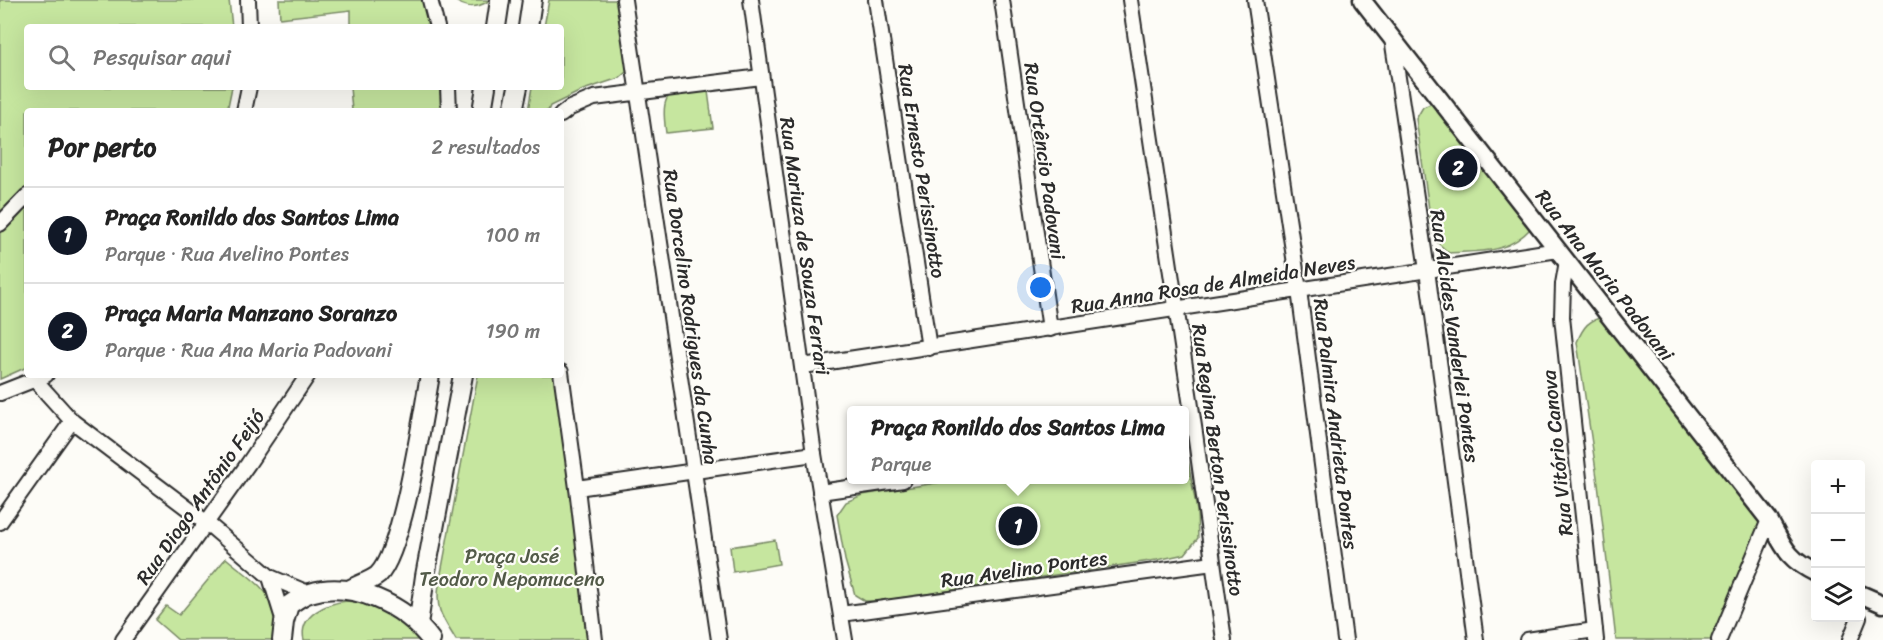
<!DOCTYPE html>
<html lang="pt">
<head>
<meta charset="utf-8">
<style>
  body { margin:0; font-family:Sriracha,sans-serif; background:#f6f6f6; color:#222 }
  .controls { position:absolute; right:18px; bottom:18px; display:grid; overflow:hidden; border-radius:6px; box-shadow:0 6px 24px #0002 }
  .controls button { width:54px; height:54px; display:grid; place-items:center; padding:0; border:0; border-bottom:2px solid #e0e0e0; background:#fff; color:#222; font:30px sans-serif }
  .you { position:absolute; left:1041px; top:288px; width:21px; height:21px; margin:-15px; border:4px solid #fff; border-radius:50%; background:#1a73e8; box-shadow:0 0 0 9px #1a73e833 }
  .badge { display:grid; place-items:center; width:39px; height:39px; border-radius:50%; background:#111827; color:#fff; font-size:20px; font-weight:700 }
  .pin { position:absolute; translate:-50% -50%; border:3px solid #fff; box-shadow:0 2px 6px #0006 }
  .popup { position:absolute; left:847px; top:406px; width:342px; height:78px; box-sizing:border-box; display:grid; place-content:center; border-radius:6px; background:#fff; filter:drop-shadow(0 2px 4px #0005); font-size:20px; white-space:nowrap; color:#767676 }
  .popup b { font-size:22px; color:#222 }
  .popup::after { content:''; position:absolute; left:50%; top:100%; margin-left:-12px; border:12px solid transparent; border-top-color:#fff }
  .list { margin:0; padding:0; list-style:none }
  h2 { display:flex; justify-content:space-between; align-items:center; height:78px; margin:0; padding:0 24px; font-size:26px }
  h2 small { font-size:20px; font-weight:400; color:#767676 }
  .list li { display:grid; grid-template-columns:39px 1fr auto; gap:18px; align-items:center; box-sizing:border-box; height:96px; padding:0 24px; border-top:2px solid #e0e0e0 }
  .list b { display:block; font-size:22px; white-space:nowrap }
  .list p { margin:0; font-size:20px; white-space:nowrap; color:#767676 }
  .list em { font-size:20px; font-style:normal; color:#767676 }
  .icon { flex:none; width:33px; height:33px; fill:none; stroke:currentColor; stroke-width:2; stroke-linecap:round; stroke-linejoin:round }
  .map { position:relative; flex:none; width:1883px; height:640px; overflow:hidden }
  .search { position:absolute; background:#fff; box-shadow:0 6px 24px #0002; left:24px; top:24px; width:540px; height:66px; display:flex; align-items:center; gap:15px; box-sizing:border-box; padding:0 21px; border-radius:6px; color:#767676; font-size:22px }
  .panel { position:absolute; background:#fff; box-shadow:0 6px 24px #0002; left:24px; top:108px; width:540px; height:270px; border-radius:6px }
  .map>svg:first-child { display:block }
  .green { fill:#c6e69f; stroke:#788865; stroke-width:1.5 }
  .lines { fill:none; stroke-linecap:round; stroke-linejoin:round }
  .minor-casing { stroke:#2b2b2b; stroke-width:18 }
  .tertiary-casing { stroke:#2b2b2b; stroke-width:21 }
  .secondary-casing { stroke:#2b2b2b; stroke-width:22 }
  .minor { stroke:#fdfcf7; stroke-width:14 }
  .tertiary { stroke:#fdfcf7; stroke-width:16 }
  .secondary { stroke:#fdfcf7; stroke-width:18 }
  .labels { text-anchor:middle; stroke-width:4.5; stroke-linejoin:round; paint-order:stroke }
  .street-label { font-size:20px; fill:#2b2b2b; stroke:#fdfcf7 }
  .park-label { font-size:20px; fill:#525a48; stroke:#fdfcf7 }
</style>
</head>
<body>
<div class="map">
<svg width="1883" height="640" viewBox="0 0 1883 640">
  <rect width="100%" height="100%" fill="#fdfcf7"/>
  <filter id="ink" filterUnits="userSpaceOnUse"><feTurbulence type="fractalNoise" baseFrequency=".0167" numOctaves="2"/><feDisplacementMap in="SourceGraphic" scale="12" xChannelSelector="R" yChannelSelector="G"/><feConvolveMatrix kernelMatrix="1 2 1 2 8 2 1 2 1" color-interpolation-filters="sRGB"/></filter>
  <g filter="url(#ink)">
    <!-- green -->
    <g class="green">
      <polygon points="0,0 229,0 232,27 27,27 27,87 232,87 227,111 27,111 27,367 0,379"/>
      <polygon points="279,0 425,0 431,27 351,27 351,10 280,18"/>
      <path d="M454,0H488L487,2C475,9 465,8 454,0Z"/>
      <polygon points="549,0 627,0 632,67 619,78 583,90 550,106 548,111 528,111 532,87 561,87 561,27 544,27"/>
      <path d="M707,84L713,128L666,133C660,90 668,91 707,84Z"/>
      <polygon points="350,87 440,87 442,111 352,111"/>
      <path d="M1433,103L1531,228C1508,254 1481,251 1449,253L1438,243L1432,230L1416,119L1423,107Z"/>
      <path d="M1605,317L1764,514L1713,640H1616L1598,484L1577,342C1583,327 1589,319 1605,317Z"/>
      <path d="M478,375H556L593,640H456C443,618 435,611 439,584Z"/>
      <polygon points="1185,456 1188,461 1197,511 1198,538 1185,554 1157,560 879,601 865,601 855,595 845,560 837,515 846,502 862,495 954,480 1184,480"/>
      <polygon points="775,540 779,564 733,572 730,547"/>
      <path d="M226,558C243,573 270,588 275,611C277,619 275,631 275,640H178L155,620L166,606L179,615Z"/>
      <path d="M347,601C377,604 400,621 423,640H304C298,615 327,603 347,601Z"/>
    </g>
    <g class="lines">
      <defs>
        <g id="minor">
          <polyline points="248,0 249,27"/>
          <polyline points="430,0 437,27"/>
          <polyline points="624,0 719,640"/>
          <polyline points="751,0 814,454 845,640"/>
          <polyline points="876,0 929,348"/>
          <polyline points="1002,0 1050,329"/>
          <polyline points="1130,0 1195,433 1224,640"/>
          <polyline points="1255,0 1299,290 1345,640"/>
          <polyline points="1392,38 1427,270 1476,640"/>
          <polyline points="448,87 449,111"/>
          <polyline points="244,111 249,87"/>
          <polyline points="561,115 570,108 594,98 761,77"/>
          <polyline points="0,224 27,196"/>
          <polyline points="1567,261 1563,284 1562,317 1596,640"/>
          <polyline points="803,366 1558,250"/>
          <polyline points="561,372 577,488 595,640"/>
          <polyline points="35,380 72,421 207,523 270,577 308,593"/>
          <polyline points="0,393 46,375"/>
          <polyline points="577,488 814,454"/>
          <polyline points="820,492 903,480"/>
          <polyline points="0,522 72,421"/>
          <polyline points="270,577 284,622"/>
          <polyline points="841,614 1213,563"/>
          <polyline points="123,640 248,464 308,375"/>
          <polyline points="1527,640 1595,630"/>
          <polyline points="1719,640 1769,520"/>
          <polyline points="1850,640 1859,618"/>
        </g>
        <g id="tertiary">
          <path d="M1362,0L1769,520C1784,547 1787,559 1816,573"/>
          <polyline points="1860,594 1883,604"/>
        </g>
        <g id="secondary">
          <polyline points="496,27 500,0"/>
          <polyline points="528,27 532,0"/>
          <polyline points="482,111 486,87"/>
          <polyline points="513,111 518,87"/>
          <path d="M349,590C357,585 371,581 378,575C403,551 423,414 430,375"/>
          <polyline points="418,625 425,576 463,375"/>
          <path d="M282,640L284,622L289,605C295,601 302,595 310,593C352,580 405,605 431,640"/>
        </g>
      </defs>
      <!-- minor casing -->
      <use href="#minor" class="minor-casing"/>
      <!-- tertiary casing -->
      <use href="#tertiary" class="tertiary-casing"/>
      <!-- secondary casing -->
      <use href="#secondary" class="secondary-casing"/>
      <!-- minor -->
      <use href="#minor" class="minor"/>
      <!-- tertiary -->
      <use href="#tertiary" class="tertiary"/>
      <!-- secondary -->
      <use href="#secondary" class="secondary"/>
    </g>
  </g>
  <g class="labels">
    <!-- street labels -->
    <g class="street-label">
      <text transform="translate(1045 161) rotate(82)" y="7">Rua Ortêncio Padovani</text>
      <text transform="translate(922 171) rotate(81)" y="7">Rua Ernesto Perissinotto</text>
      <text transform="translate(805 246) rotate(82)" y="7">Rua Mariuza de Souza Ferrari</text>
      <text transform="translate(1605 275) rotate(52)" y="7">Rua Ana Maria Padovani</text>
      <text transform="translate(1213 284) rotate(-9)" y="7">Rua Anna Rosa de Almeida Neves</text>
      <text transform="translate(691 317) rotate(82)" y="7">Rua Dorcelino Rodrigues da Cunha</text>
      <text transform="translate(1455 336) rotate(82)" y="7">Rua Alcides Vanderlei Pontes</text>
      <text transform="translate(1336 424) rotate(83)" y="7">Rua Palmira Andrieta Pontes</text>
      <text transform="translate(1557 453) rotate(-96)" y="7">Rua Vitório Canova</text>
      <text transform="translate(1218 460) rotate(82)" y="7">Rua Regina Berton Perissinotto</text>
      <text transform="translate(200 497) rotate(-55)" y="7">Rua Diogo Antônio Feijó</text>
      <text transform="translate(1024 569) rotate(-8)" y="7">Rua Avelino Pontes</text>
    </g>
    <!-- park labels -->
    <g class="park-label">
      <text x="512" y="563">Praça José<tspan x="512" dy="23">Teodoro Nepomuceno</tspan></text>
    </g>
  </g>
</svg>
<div class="controls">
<button>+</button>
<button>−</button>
<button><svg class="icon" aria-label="layers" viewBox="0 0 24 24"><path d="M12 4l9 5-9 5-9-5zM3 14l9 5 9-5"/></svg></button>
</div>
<div class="you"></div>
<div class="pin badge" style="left:1018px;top:526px">1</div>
<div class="popup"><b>Praça Ronildo dos Santos Lima</b>Parque</div>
<div class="pin badge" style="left:1458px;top:168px">2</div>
<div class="search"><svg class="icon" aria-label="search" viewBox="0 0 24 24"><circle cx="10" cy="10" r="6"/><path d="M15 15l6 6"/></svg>Pesquisar aqui</div>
<section class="panel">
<h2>Por perto<small>2 resultados</small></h2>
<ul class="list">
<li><span class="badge">1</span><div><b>Praça Ronildo dos Santos Lima</b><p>Parque · Rua Avelino Pontes</p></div><em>100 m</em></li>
<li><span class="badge">2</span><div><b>Praça Maria Manzano Soranzo</b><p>Parque · Rua Ana Maria Padovani</p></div><em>190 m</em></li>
</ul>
</section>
</div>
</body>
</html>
